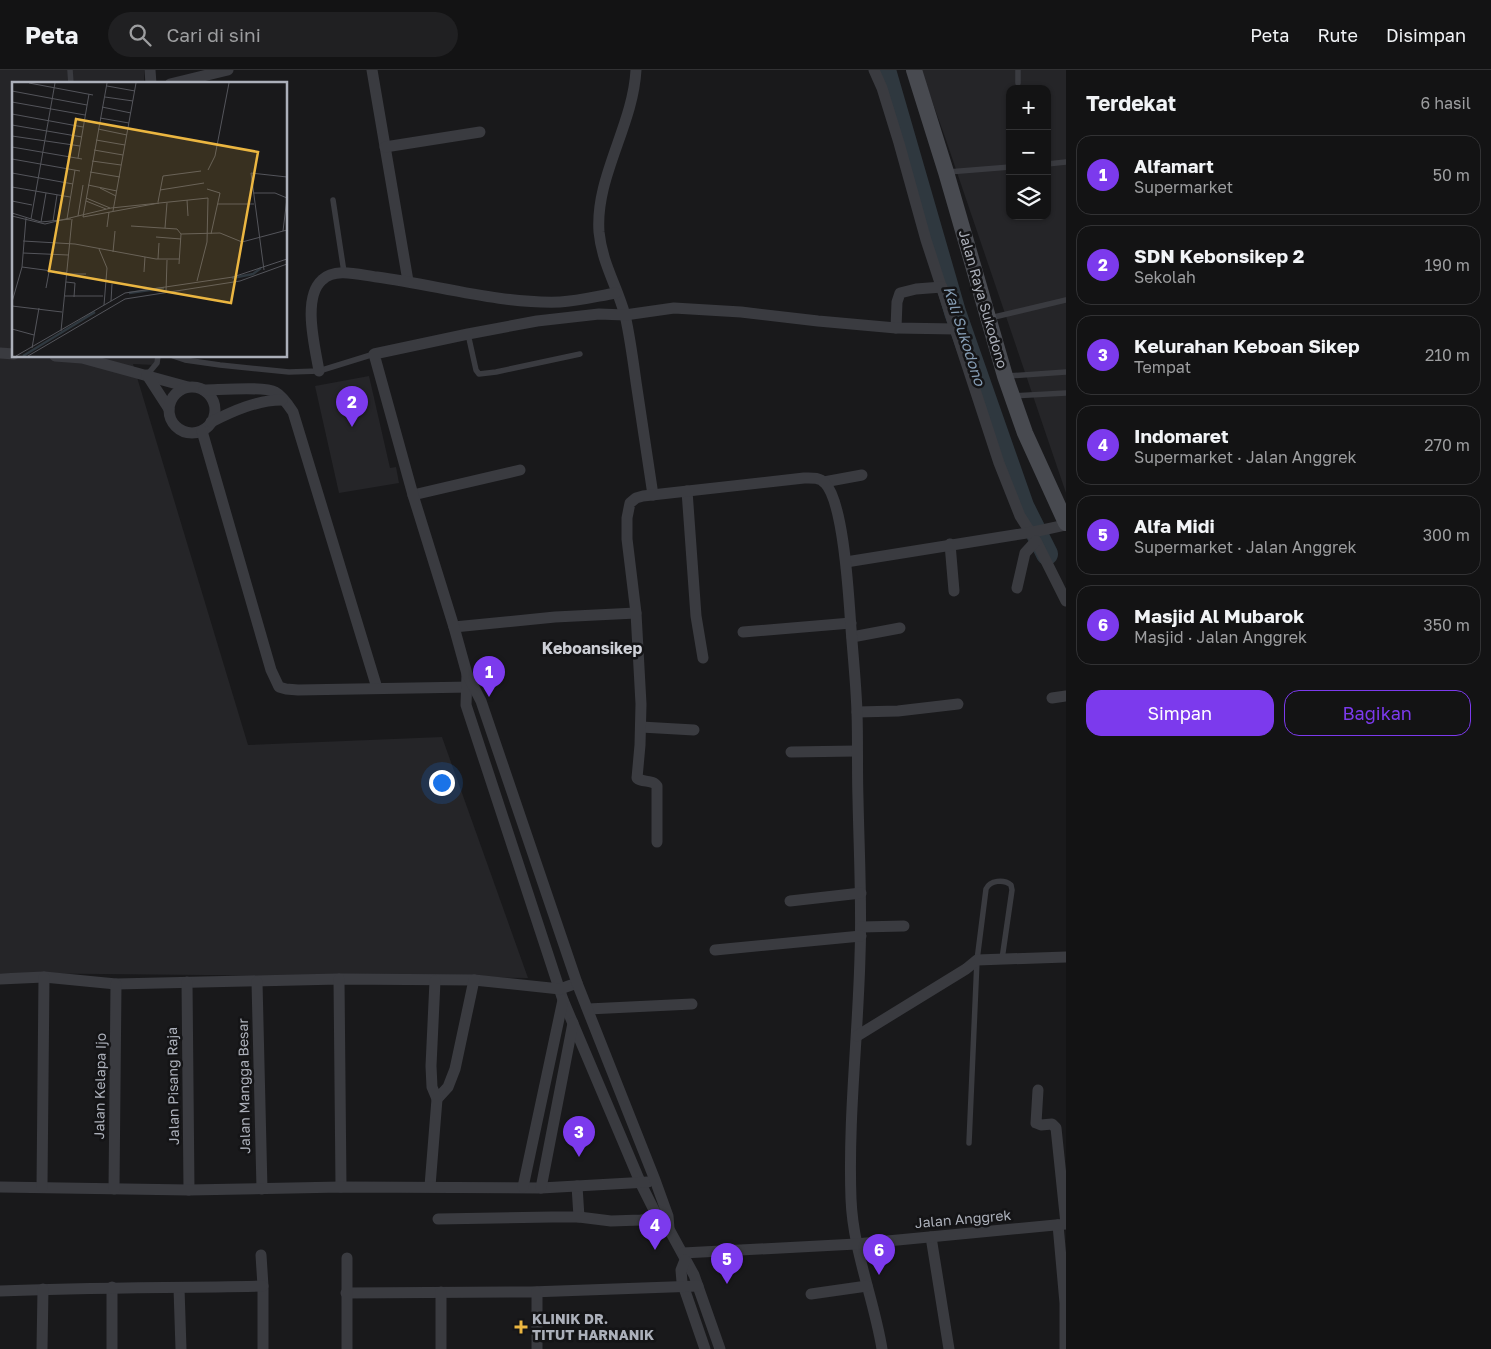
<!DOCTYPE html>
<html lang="id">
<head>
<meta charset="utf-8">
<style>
  body { margin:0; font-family:"Golos Text",sans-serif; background:#202022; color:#f1f3f6 }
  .controls { position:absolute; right:15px; top:15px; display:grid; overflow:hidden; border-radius:10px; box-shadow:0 1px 4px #0004 }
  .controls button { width:45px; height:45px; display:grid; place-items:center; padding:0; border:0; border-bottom:1px solid #323234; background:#131314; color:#f1f3f6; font:25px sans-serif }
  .you { position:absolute; left:441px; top:712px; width:18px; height:18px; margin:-12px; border:4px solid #fff; border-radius:50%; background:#1a73e8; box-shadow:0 0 0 8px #1a73e833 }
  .badge { display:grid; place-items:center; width:32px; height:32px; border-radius:50%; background:#7c3aed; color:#fff; font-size:16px; font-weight:700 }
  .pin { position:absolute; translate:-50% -41px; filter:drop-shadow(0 1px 2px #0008) }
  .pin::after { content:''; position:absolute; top:26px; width:18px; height:15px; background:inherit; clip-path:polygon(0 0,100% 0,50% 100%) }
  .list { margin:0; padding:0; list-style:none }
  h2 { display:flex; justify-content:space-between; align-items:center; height:65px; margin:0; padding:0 20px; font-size:21px }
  h2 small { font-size:16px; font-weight:400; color:#9d9ea0 }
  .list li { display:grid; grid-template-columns:32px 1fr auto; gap:15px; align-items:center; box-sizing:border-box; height:80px; margin:0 10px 10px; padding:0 10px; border:1px solid #323234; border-radius:15px }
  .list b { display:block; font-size:19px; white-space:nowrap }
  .list p { margin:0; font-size:16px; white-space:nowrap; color:#9d9ea0 }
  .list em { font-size:16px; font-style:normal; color:#9d9ea0 }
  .actions { display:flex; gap:10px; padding:15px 20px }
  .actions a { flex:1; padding:11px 0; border:1px solid #7c3aed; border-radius:15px; text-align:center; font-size:18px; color:#7c3aed }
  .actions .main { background:#7c3aed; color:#fff }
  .icon { flex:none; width:28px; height:28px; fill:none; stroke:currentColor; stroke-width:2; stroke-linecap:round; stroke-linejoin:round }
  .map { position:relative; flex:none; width:1066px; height:1279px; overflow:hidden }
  header { display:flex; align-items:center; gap:30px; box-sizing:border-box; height:70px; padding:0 25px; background:#131314; border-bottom:1px solid #323234 }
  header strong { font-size:24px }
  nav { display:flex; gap:28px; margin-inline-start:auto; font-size:18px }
  .search { width:350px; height:45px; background:#202022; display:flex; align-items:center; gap:12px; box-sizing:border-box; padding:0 18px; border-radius:28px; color:#9d9ea0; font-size:19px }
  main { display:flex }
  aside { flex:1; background:#131314 }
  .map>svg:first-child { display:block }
  .built { fill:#252528; fill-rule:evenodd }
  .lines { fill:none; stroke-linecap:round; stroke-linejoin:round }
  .river { stroke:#2f383f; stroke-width:22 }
  .service { stroke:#3a3b40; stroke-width:5.5 }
  .minor { stroke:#3a3b40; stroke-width:11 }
  .secondary { stroke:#484a50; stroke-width:16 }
  .poi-dot { fill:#ebb641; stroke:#141416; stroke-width:2 }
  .labels { text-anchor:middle; stroke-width:5; stroke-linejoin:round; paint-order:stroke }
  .street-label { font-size:14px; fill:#acb0ba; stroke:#141416 }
  .poi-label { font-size:14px; font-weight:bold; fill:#acb0ba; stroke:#141416; text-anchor:start }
  .water-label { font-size:15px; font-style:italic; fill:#859cb3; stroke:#141416 }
  .quarter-label { font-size:16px; font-weight:bold; fill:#cdcfd6; stroke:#141416 }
  .inset-river { fill:none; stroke:#2f383f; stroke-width:2.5 }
  .inset-road { fill:none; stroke:#54555b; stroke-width:1 }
  .view { fill:#ebb641; fill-opacity:0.15; stroke:#ebb641; stroke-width:2.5 }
  .inset-edge { fill:none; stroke:#acb0ba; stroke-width:2.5 }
</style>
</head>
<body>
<header>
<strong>Peta</strong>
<div class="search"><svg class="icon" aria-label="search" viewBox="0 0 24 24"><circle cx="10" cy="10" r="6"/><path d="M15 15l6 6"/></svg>Cari di sini</div>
<nav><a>Peta</a><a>Rute</a><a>Disimpan</a></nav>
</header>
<main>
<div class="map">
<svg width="1066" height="1279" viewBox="0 0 1066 1279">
  <rect width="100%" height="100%" fill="#19191b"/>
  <!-- built -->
  <g class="built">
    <polygon points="0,0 144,0 144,14 14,14 14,286 156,286 155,295 133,294 248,675 442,667 528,908 0,903"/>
    <path d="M921,0H1066V423L946,70ZM1010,19H1047V146H1010Z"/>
    <polygon points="369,306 390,398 396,397 399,413 339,423 315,316"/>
  </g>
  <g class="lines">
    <!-- river -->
    <polyline class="river" points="885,0 955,242 1023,436 1047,484"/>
    <!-- service -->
    <g class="service">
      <polyline points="70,0 71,14"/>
      <polyline points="1018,0 1018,13"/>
      <polyline points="1047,94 1066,92"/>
      <polyline points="948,102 1010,97"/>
      <polyline points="333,130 344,202"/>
      <polyline points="990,248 1066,230"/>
      <polyline points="468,264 476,300 479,304 496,302 580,284"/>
      <polyline points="173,286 185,290 220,295 289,302 319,301 374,284"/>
      <polyline points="147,305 157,293 158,286"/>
      <polyline points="1007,306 1066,302"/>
      <polyline points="1013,326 1066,323"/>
      <path d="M969,1073L977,890L986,819C990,810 1004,809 1011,815L1012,820L1002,889"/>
    </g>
    <!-- minor -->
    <g class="minor">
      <polyline points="150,0 151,14"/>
      <polyline points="372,0 408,211"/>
      <path d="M636,0C633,56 595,107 599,162C602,193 617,216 625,245C630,267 633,290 636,312C642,350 647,387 653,425"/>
      <polyline points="874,0 882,18 899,73 926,170 999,393 1020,446 1036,471 1066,531"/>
      <polyline points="170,14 228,0"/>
      <polyline points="385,77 480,62"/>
      <polyline points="896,258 897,232 900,223 916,219 942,217"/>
      <polyline points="0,283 14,284"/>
      <polyline points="55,286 82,288 188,317"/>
      <path d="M319,301C315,277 302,228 322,210C335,197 360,205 377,207C437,215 499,234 560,232C579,231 598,226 616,223"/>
      <polyline points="147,305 169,339"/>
      <circle cx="192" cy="340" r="23"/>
      <path d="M204,320C218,320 265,316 275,322C281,325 289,336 293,342L377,618"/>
      <path d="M211,352C233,341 257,330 282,330"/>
      <polyline points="202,361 271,600 279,617 286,619 298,620 471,617"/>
      <polyline points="824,412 862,405"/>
      <polyline points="687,421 696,546 703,588"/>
      <polyline points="413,425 520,400"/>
      <polyline points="950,474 954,521"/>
      <polyline points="846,492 1033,462 1066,455"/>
      <polyline points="1017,518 1025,483 1036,471"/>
      <polyline points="454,557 555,547 636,543"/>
      <polyline points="743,562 851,553"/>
      <polyline points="852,567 900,558"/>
      <polyline points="467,604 466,635 563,930 641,1114 658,1148 670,1161 694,1205 720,1279"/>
      <polyline points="1052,628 1066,626"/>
      <polyline points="857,642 898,641 958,634"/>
      <polyline points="641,657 694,660"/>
      <polyline points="791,682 856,681"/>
      <path d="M657,772V716C653,709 642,713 637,708L640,675L641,634L636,543L627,469V448L630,433L636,428L643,426L804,408C811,408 819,407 825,413C843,432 848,517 850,544C852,577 856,610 857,643C858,672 857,700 858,729C859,781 862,834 860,886C858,967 848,1048 851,1129C853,1181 874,1229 882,1279"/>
      <polyline points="790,831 861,823"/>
      <polyline points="861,857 904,856"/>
      <polyline points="715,880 861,866"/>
      <polyline points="0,909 44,907 116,914 339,909 474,910 560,919 577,913"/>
      <polyline points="339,909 341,1117"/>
      <polyline points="187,912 189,1120"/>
      <polyline points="257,912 262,1119"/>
      <polyline points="588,939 692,934"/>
      <polyline points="857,966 966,899 977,890 1066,887"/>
      <polyline points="437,1029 448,1017 455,999 474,910"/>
      <polyline points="430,1116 437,1029 432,1017 431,996 435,911"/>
      <polyline points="577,1116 579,1147"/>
      <polyline points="0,1117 189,1120 341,1117 541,1118 648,1112"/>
      <polyline points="42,1117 44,907"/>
      <polyline points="523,1117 563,930"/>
      <polyline points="541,1118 573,953"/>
      <polyline points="114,1119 116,914"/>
      <polyline points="438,1149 552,1147 579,1147 611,1151 641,1150 664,1147"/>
      <polyline points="1058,1155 1065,1233 1065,1279"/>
      <polyline points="669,1159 668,1146 655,1110 577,913 481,631 467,604 454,557 413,425 374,284 468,264 537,251 599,244 625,245 674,238 741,242 818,251 896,258 956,259"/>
      <polyline points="931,1167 949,1279"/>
      <polyline points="683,1183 856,1174 1066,1154 1056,1058 1052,1054 1041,1055 1036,1053 1038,1020"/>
      <polyline points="261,1185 263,1216 263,1279"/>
      <polyline points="685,1190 681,1200 682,1212 705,1279"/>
      <polyline points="112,1217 112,1279"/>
      <polyline points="179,1218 181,1279"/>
      <path d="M0,1221C88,1217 175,1218 263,1216"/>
      <polyline points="346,1223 531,1222 698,1216"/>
      <polyline points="811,1224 867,1216"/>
      <polyline points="42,1279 43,1219"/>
      <polyline points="347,1279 347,1188"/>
      <polyline points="441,1279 441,1222"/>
      <polyline points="537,1279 537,1222"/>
    </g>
    <!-- secondary -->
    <polyline class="secondary" points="914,0 946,102 1005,306 1025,363 1066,453"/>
  </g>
  <!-- markers -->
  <path class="poi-dot" d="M518.5 1249.5h5v5h5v5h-5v5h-5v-5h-5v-5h5z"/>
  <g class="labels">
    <!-- street labels -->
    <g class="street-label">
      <text transform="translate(983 229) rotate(74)" y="5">Jalan Raya Sukodono</text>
      <text transform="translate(100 1016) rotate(-89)" y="5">Jalan Kelapa Ijo</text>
      <text transform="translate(173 1016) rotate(-91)" y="5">Jalan Pisang Raja</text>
      <text transform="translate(244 1016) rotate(-91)" y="5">Jalan Mangga Besar</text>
      <text transform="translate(963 1149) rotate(-5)" y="5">Jalan Anggrek</text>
    </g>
    <!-- poi labels -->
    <g class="poi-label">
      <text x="532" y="1254">KLINIK DR.<tspan x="532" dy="16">TITUT HARNANIK</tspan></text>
    </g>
    <!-- water labels -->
    <g class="water-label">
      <text transform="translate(964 266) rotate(72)" y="5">Kali Sukodono</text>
    </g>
    <!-- quarter labels -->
    <g class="quarter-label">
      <text x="592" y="584">Keboansikep</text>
    </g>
  </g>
  <!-- overview -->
  <g transform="translate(12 12)">
    <rect width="275" height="275" fill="#19191b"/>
    <path class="inset-river" d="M220,196L241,192L249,186M117,211L152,206M11,274L83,230"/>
    <path class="inset-road" d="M17,1L81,13M95,4L123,9M0,9L75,23M93,15L121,19M0,20L73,33M90,25L119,31M0,32L71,45M88,36L117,41M0,43L70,55M86,47L115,53M0,54L68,64M84,58L113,63M0,65L70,77M82,68L111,73M66,76L77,12M0,77L68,89M80,79L109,83M196,88L203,74L217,1M78,90L108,95M0,91L61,102M76,103L105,109M0,105L58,115M88,106L104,114M195,107L208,111L199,152M148,108L192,101M241,111H263L275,116M74,116L98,126M175,118L176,134M0,119L20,123M74,119L94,127M146,120L151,94L189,89M206,122H242M101,129L124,1M0,131L29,140L59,137M0,134L33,142L99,126L196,116L195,160L185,199M66,134L71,103M71,135L95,1M71,135L147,121M19,137L43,1M55,137L63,88M41,139L45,113M29,140L34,111M119,144L165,147L169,152L208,151L230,160L275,148M95,145L97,130M153,146L155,121M271,149L275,116M144,155L169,157M11,159L63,162L144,177H167M87,167L95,186L92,223M101,170L103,149M11,171L56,173M146,177L147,161M167,182L169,152M10,185L55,191M252,188L239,91L275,95M132,190L133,175M55,192H74M54,200L63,201L62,215M34,206L37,190M154,210L155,178M53,214H91M99,219L100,202M0,220L10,185L14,136M0,224L50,230M0,247L22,253M49,249L60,137M20,266L27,226M4,274L113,211L221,195L275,177M16,274L113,217L228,199L275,182"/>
    <path class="view" d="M64,37L246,70L219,221L37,189Z"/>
    <rect width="275" height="275" class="inset-edge"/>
  </g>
</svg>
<div class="controls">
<button>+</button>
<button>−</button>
<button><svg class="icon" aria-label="layers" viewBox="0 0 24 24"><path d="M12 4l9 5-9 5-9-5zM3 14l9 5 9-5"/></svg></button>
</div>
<div class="you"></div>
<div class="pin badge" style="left:489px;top:627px">1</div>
<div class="pin badge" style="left:352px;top:357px">2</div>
<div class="pin badge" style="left:579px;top:1087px">3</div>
<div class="pin badge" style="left:655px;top:1180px">4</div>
<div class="pin badge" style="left:727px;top:1214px">5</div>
<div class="pin badge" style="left:879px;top:1205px">6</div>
</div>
<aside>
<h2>Terdekat<small>6 hasil</small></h2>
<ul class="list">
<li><span class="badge">1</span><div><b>Alfamart</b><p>Supermarket</p></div><em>50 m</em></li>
<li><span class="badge">2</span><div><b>SDN Kebonsikep 2</b><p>Sekolah</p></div><em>190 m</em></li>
<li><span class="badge">3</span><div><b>Kelurahan Keboan Sikep</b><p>Tempat</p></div><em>210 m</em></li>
<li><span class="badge">4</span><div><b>Indomaret</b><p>Supermarket · Jalan Anggrek</p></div><em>270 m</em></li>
<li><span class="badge">5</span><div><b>Alfa Midi</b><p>Supermarket · Jalan Anggrek</p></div><em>300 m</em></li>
<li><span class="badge">6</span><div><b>Masjid Al Mubarok</b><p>Masjid · Jalan Anggrek</p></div><em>350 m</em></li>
</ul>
<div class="actions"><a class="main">Simpan</a><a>Bagikan</a></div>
</aside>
</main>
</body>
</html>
